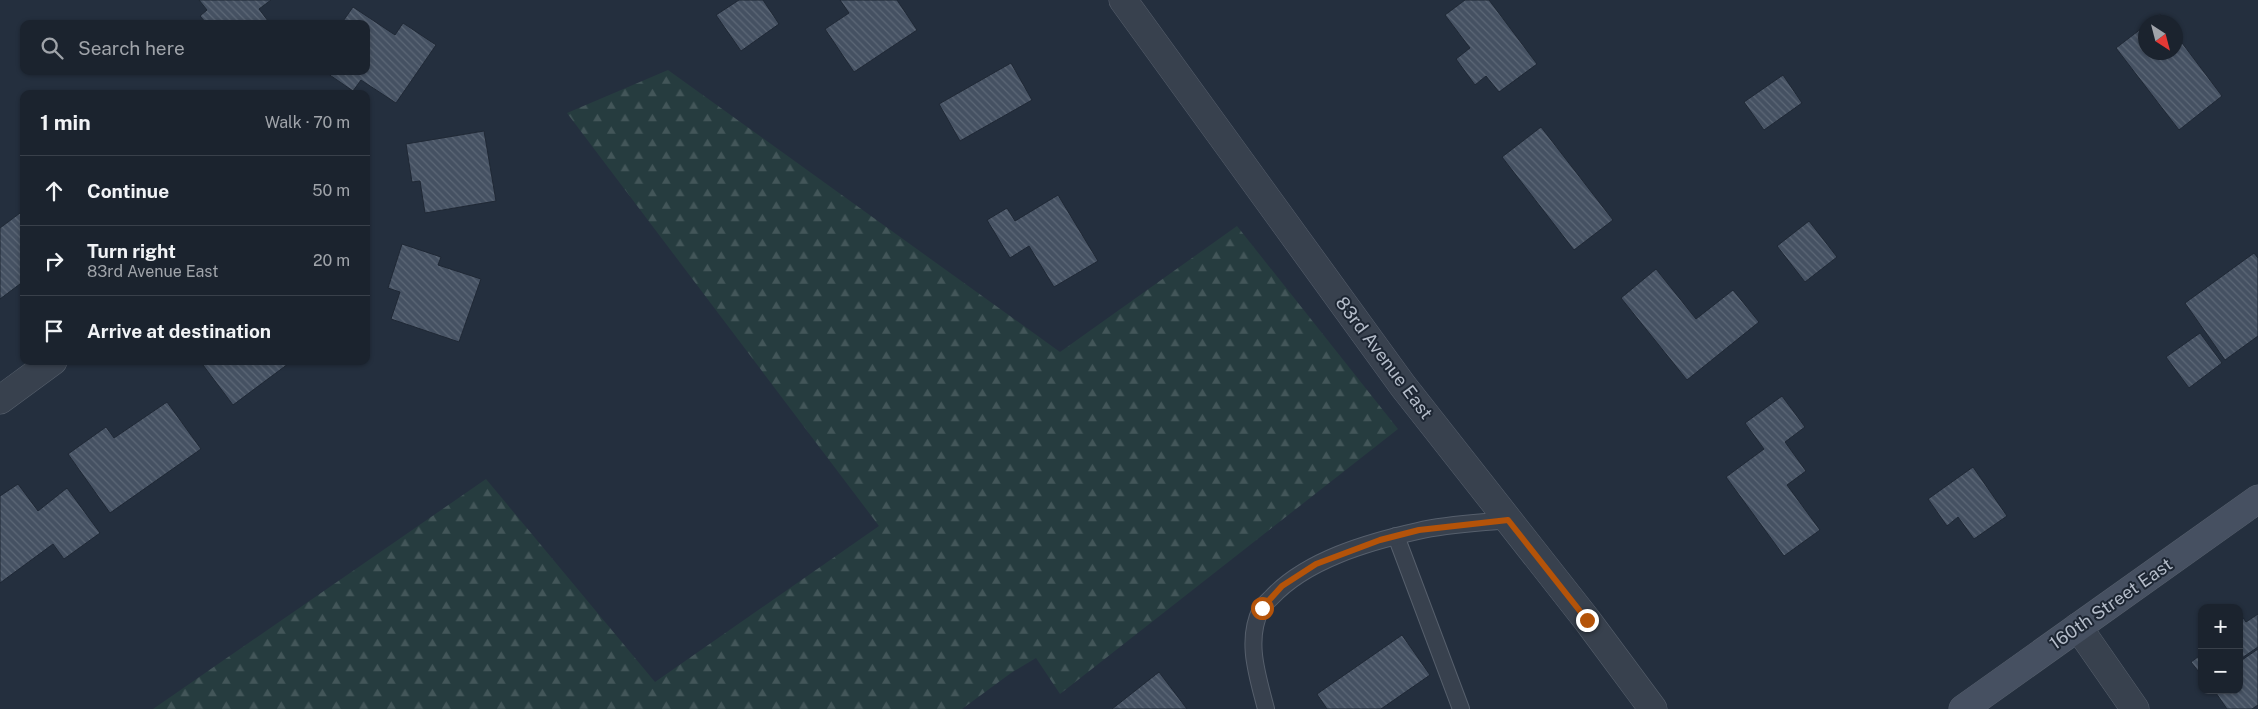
<!DOCTYPE html>
<html lang="en">
<head>
<meta charset="utf-8">
<style>
  body { margin:0; font-family:"Public Sans",sans-serif; background:#282f3a; color:#f1f3f6 }
  .controls { position:absolute; right:15px; bottom:15px; display:grid; overflow:hidden; border-radius:10px; box-shadow:0 1px 4px #0004 }
  .controls button { width:45px; height:45px; display:grid; place-items:center; padding:0; border:0; border-bottom:1px solid #39404a; background:#1b232e; color:#f1f3f6; font:25px sans-serif }
  .compass { position:absolute; left:2138px; top:15px; width:45px; height:45px; border-radius:50%; background:#1b232e; box-shadow:0 1px 4px #0004; rotate:144deg }
  .stop { position:absolute; width:15px; height:15px; margin:-11px; border:4px solid #b45309; border-radius:50%; background:#fff }
  .stop.end { background:#b45309; border-color:#fff; box-shadow:0 1px 5px #0008 }
  .list { margin:0; padding:0; list-style:none }
  h2 { display:flex; justify-content:space-between; align-items:center; height:65px; margin:0; padding:0 20px; font-size:21px }
  h2 small { font-size:16px; font-weight:400; color:#a0a4aa }
  .list li { display:grid; grid-template-columns:32px 1fr auto; gap:15px; align-items:center; box-sizing:border-box; height:70px; padding:0 20px; border-top:1px solid #39404a }
  .list b { display:block; font-size:19px; white-space:nowrap }
  .list p { margin:0; font-size:16px; white-space:nowrap; color:#a0a4aa }
  .list em { font-size:16px; font-style:normal; color:#a0a4aa }
  .icon { flex:none; width:28px; height:28px; fill:none; stroke:currentColor; stroke-width:2; stroke-linecap:round; stroke-linejoin:round }
  .map { position:relative; flex:none; width:2258px; height:709px; overflow:hidden }
  .search { position:absolute; background:#1b232e; box-shadow:0 1px 4px #0004; left:20px; top:20px; width:350px; height:55px; display:flex; align-items:center; gap:12px; box-sizing:border-box; padding:0 18px; border-radius:10px; color:#a0a4aa; font-size:19px }
  .panel { position:absolute; background:#1b232e; box-shadow:0 1px 4px #0004; left:20px; top:90px; width:350px; height:275px; border-radius:10px }
  .map>svg:first-child { display:block }
  .forest { fill:url(#forest-firs) }
  .building { fill:url(#building-back-hatch); stroke:#1f2835 }
  .lines { fill:none; stroke-linecap:round; stroke-linejoin:round }
  .lane-casing { stroke:#565f6c; stroke-width:18 }
  .street-casing { stroke:#565f6c; stroke-width:29 }
  .secondary-casing { stroke:#565f6c; stroke-width:29 }
  .lane { stroke:#38414e; stroke-width:16 }
  .street { stroke:#38414e; stroke-width:28 }
  .secondary { stroke:#465061; stroke-width:28 }
  .route { stroke:#b45309; stroke-width:6 }
  .labels { text-anchor:middle; stroke-width:4; stroke-linejoin:round; paint-order:stroke }
  .street-label { font-size:18px; fill:#b4bcc9; stroke:#1d2633 }
</style>
</head>
<body>
<div class="map">
<svg width="2258" height="709" viewBox="0 0 2258 709">
  <defs>
    <pattern id="forest-firs" width="22" height="20" patternUnits="userSpaceOnUse" patternTransform="scale(1.25)"><rect width="22" height="20" fill="#263c3f"/><path d="M5 1l3.5 6h-7zM16 11l3.5 6h-7z" fill="#435659"/></pattern>
    <pattern id="building-back-hatch" width="6" height="6" patternUnits="userSpaceOnUse" patternTransform="scale(1.25)"><rect width="6" height="6" fill="#455162"/><path d="M-1 5l2 2M0 0l6 6M5-1l2 2" fill="none" stroke="#5d6877"/></pattern>
  </defs>
  <rect width="100%" height="100%" fill="#242f3e"/>
  <!-- forest -->
  <polygon class="forest" points="668,70 1060,352 1237,226 1398,429 1060,694 1036,658 1011,673 962,709 153,709 486,479 655,682 879,526 567,113"/>
  <!-- building -->
  <g class="building">
    <polygon points="199,0 271,0 259,9 268,21 264,24 207,24 200,16 207,10"/>
    <polygon points="739,0 763,0 779,24 741,51 716,15"/>
    <polygon points="840,0 897,0 917,30 854,72 825,29 849,13"/>
    <polygon points="1465,0 1489,0 1537,64 1499,92 1486,76 1475,85 1456,59 1470,48 1445,15"/>
    <polygon points="353,7 395,35 403,23 436,45 396,103 361,80 353,91 324,71 366,71 366,24 341,24"/>
    <polygon points="2160,14 2166,22 2149,22"/>
    <polygon points="2146,25 2146,52 2176,52 2176,35 2222,96 2179,130 2116,48"/>
    <polygon points="1011,63 1032,100 960,141 939,104"/>
    <polygon points="1783,75 1802,103 1764,130 1744,102"/>
    <polygon points="1541,127 1613,220 1574,250 1502,157"/>
    <polygon points="484,131 496,201 425,213 420,181 412,182 406,144"/>
    <polygon points="1058,195 1098,261 1054,287 1029,246 1010,258 987,220 1007,208 1015,221"/>
    <polygon points="24,210 24,281 0,299 0,228"/>
    <polygon points="1809,221 1837,257 1805,282 1777,246"/>
    <polygon points="402,244 441,257 438,265 481,279 459,342 391,319 400,292 388,288"/>
    <polygon points="2254,253 2258,258 2258,336 2225,360 2185,303"/>
    <polygon points="1656,269 1696,319 1733,290 1759,322 1687,380 1621,298"/>
    <polygon points="2200,333 2222,363 2189,388 2166,357"/>
    <polygon points="200,361 292,361 233,405"/>
    <polygon points="1782,396 1805,427 1785,442 1806,471 1787,485 1820,530 1784,556 1726,477 1764,449 1745,423"/>
    <polygon points="167,402 201,449 110,513 68,454 106,427 114,438"/>
    <polygon points="1973,467 2007,516 1974,539 1958,517 1947,526 1928,499"/>
    <polygon points="18,484 38,511 67,488 100,533 64,559 53,544 0,583 0,496"/>
    <polygon points="2239,612 2246,622 2258,614 2258,647 2239,660"/>
    <polygon points="1402,635 1430,675 1381,709 1327,709 1317,694"/>
    <polygon points="2258,649 2258,705 2252,709 2227,709 2214,690 2239,690 2239,662"/>
    <polygon points="2202,654 2202,676 2191,662"/>
    <polygon points="1159,672 1187,709 1112,709"/>
  </g>
  <g class="lines">
    <defs>
      <g id="lane">
        <polyline points="1396,536 1461,709"/>
        <path d="M1266,709C1258,677 1245,641 1261,609C1263,605 1268,601 1271,598C1306,560 1368,542 1418,531C1447,524 1478,523 1508,520"/>
      </g>
      <g id="street">
        <polyline points="1123,0 1403,386 1587,620 1653,709"/>
        <polyline points="0,400 53,361"/>
        <polyline points="2078,627 2135,709"/>
      </g>
      <polyline id="secondary" points="1963,709 2258,499"/>
    </defs>
    <!-- lane casing -->
    <use href="#lane" class="lane-casing"/>
    <!-- street casing -->
    <use href="#street" class="street-casing"/>
    <!-- secondary casing -->
    <use href="#secondary" class="secondary-casing"/>
    <!-- lane -->
    <use href="#lane" class="lane"/>
    <!-- street -->
    <use href="#street" class="street"/>
    <!-- secondary -->
    <use href="#secondary" class="secondary"/>
  </g>
  <g class="lines">
    <!-- route -->
    <polyline class="route" points="1262,608 1282,586 1316,564 1380,540 1419,530 1508,520 1587,620"/>
  </g>
  <g class="labels">
    <!-- street labels -->
    <g class="street-label">
      <text transform="translate(1384 358) rotate(53)" y="6">83rd Avenue East</text>
      <text transform="translate(2111 604) rotate(-35)" y="6">160th Street East</text>
    </g>
  </g>
</svg>
<div class="controls">
<button>+</button>
<button>−</button>
</div>
<svg class="compass" viewBox="-18 -18 36 36"><path d="M0-13l5 13h-10z" fill="#e53935"/><path d="M0 13l5-13h-10z" fill="#a0a4aa"/></svg>
<div class="stop" style="left:1262px;top:608px"></div>
<div class="stop end" style="left:1587px;top:620px"></div>
<div class="search"><svg class="icon" aria-label="search" viewBox="0 0 24 24"><circle cx="10" cy="10" r="6"/><path d="M15 15l6 6"/></svg>Search here</div>
<section class="panel">
<h2>1 min<small>Walk · 70 m</small></h2>
<ul class="list">
<li><svg class="icon" aria-label="ahead" viewBox="0 0 24 24"><path d="M12 20V5M6 11l6-6 6 6"/></svg><div><b>Continue</b></div><em>50 m</em></li>
<li><svg class="icon" aria-label="right" viewBox="0 0 24 24"><path d="M7 20v-9h11M14 6l5 5-5 5"/></svg><div><b>Turn right</b><p>83rd Avenue East</p></div><em>20 m</em></li>
<li><svg class="icon" aria-label="arrive" viewBox="0 0 24 24"><path d="M6 21V4h12l-3 4 3 4H6"/></svg><div><b>Arrive at destination</b></div></li>
</ul>
</section>
</div>
</body>
</html>
